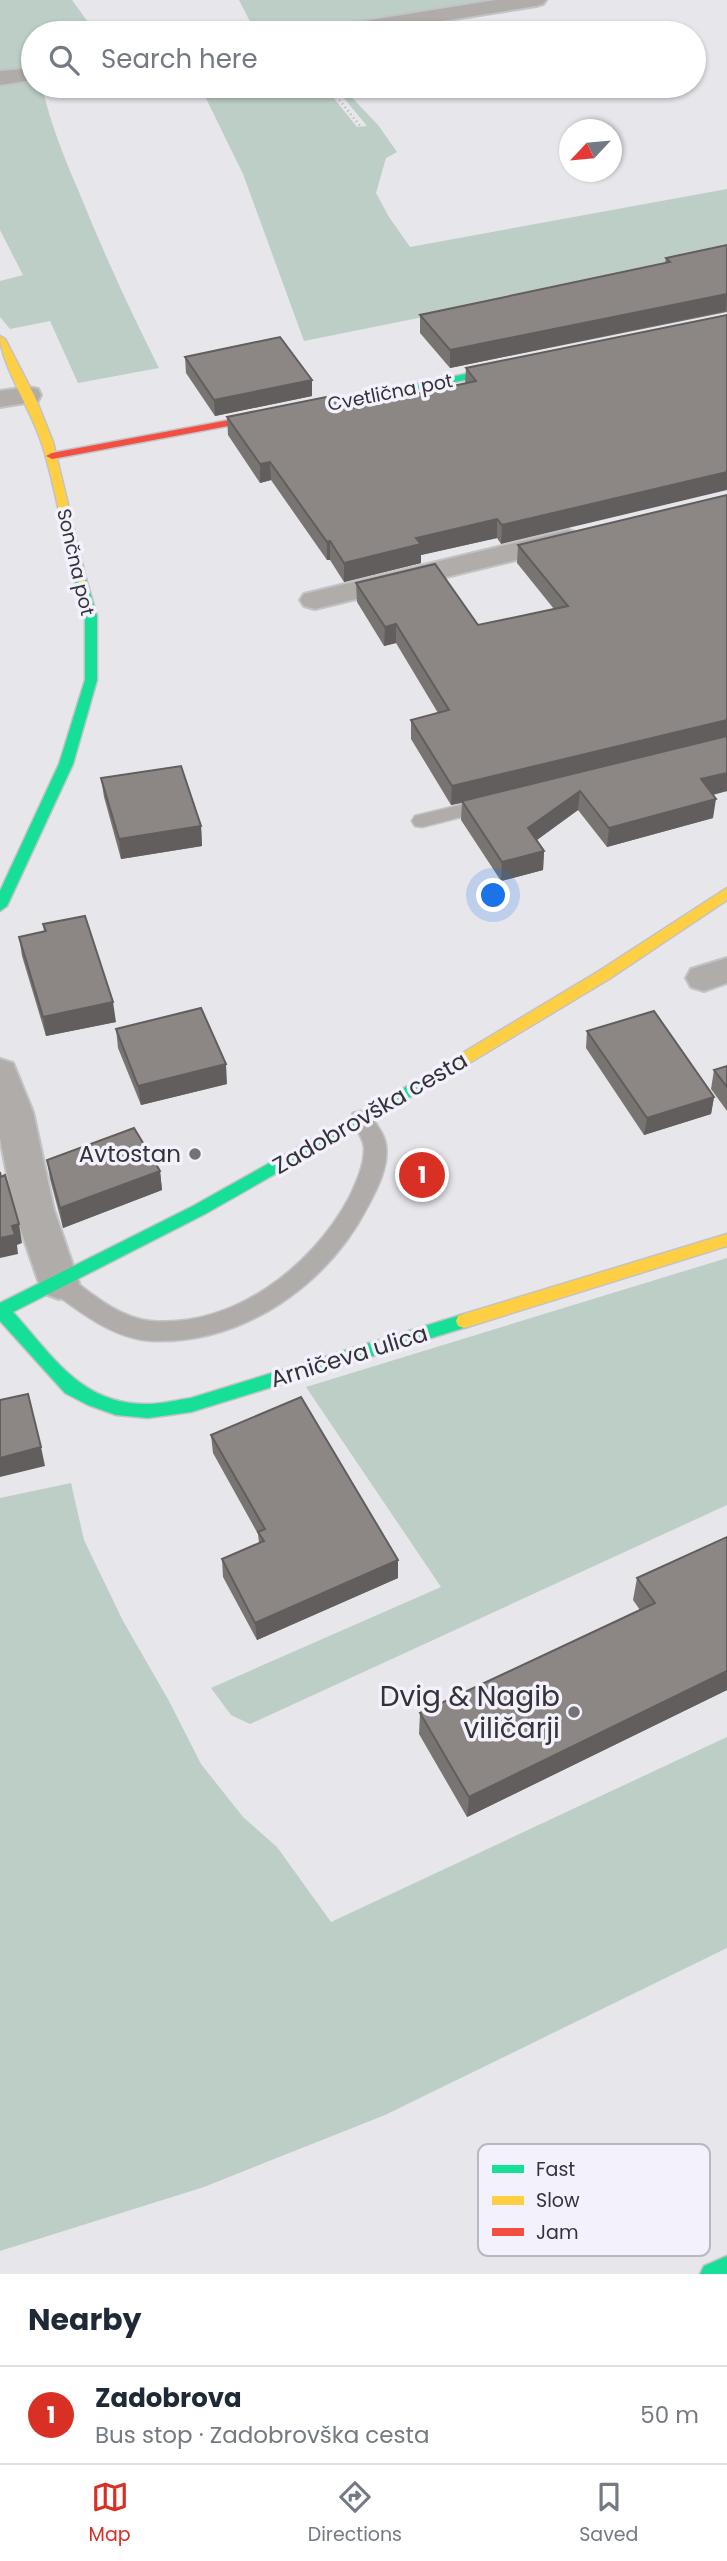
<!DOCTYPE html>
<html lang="en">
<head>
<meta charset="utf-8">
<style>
  body { margin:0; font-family:Poppins,sans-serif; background:#f2f2f3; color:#1f2937 }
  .compass { position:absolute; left:559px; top:119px; width:63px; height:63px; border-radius:50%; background:#fff; box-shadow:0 2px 5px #0004; rotate:244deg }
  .you { position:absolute; left:494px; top:896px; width:24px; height:24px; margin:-18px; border:5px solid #fff; border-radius:50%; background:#1a73e8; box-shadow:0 0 0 10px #1a73e833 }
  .badge { display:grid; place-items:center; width:46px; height:46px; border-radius:50%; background:#d93025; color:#fff; font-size:23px; font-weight:700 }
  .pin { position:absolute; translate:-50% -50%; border:4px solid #fff; box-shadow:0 2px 7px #0006 }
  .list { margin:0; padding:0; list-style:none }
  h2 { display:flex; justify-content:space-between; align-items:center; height:91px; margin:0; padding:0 28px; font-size:30px }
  h2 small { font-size:23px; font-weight:400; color:#747a83 }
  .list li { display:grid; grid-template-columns:46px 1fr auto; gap:21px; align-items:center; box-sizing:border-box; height:98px; padding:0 28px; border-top:2px solid #e0e1e3 }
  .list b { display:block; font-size:26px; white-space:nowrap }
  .list p { margin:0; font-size:23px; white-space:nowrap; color:#747a83 }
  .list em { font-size:23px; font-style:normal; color:#747a83 }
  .icon { flex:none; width:38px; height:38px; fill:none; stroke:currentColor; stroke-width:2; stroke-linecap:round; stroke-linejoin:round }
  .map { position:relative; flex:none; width:727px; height:2274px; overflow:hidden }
  .search { position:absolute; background:#fff; box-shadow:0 2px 5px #0004; left:21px; right:21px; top:21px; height:77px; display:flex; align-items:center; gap:18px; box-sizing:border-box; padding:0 24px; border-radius:38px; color:#747a83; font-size:26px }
  .sheet { height:189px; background:#fff }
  nav { display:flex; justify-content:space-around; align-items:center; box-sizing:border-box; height:98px; border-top:2px solid #e0e1e3; background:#fff; font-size:19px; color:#747a83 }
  nav a { display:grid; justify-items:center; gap:4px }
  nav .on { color:#d93025 }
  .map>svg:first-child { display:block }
  .green { fill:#bccec6 }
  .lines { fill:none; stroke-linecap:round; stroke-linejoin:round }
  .lane-casing { stroke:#c3c3c6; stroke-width:3 }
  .street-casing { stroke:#c3c3c6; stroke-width:4 }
  .fast-casing { stroke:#c3c3c6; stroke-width:3 }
  .slow-casing { stroke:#c3c3c6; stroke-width:3 }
  .jam-casing { stroke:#c3c3c6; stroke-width:3 }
  .path { stroke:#b1afaf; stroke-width:2.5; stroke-dasharray:1 3.5; stroke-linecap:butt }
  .lane { fill:#b0acaa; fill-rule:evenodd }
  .street { fill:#b0acaa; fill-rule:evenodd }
  .fast { fill:#16e098; fill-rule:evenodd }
  .slow { fill:#ffcf43; fill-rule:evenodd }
  .jam { fill:#f24e42; fill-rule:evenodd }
  .wall { fill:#787472 }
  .shaded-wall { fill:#625e5d }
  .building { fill:#8c8785; stroke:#625e5d; stroke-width:2 }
  .poi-dot { fill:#727277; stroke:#f2f1fc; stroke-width:2.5 }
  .labels { text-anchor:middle; stroke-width:7; stroke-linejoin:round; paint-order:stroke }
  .far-street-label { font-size:19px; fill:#343338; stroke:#f2f1fc }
  .street-label { font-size:23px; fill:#343338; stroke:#f2f1fc }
  .poi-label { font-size:23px; fill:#343338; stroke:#f2f1fc; text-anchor:end }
  .near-poi-label { font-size:28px; fill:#343338; stroke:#f2f1fc; text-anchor:end }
  .key { fill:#f2f1fc; stroke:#b9b8c1; stroke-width:2 }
  .key-label { font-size:19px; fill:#343338 }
</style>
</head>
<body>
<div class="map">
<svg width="727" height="2274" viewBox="0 0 727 2274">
  <rect width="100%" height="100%" fill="#e6e6eb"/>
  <!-- green -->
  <g class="green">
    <polygon points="0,0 72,0 96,33 33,33 33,70 0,75"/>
    <polygon points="239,0 515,0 308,33 256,33"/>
    <path d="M33,76V86H42C50,123 64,157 79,192C103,252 130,310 159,368L78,383L50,321L10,329L0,317V281L23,275L0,230V81Z"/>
    <polygon points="200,86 324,86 357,127 367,126 334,86 341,86 378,125 397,152 386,158 376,193 389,217 410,247 727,189 727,256 304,341 243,174"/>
    <polygon points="727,1258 727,1505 250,1724 231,1715 211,1688 441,1587 306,1387"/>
    <polygon points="71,1483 84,1540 123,1621 169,1701 201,1764 243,1817 277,1847 331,1922 727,1737 727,1948 385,2115 204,2187 0,2251 0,1498"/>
  </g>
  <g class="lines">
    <defs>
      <g id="lane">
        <polygon points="489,798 496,800 499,804 496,808 422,827 415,826 412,821 415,816"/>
        <path d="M361,1111L369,1113C375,1123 385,1134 386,1146C389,1166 377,1189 368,1206C328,1284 244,1344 154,1341C115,1340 80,1312 50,1290L47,1283L50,1276L59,1274L68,1276C92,1294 119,1318 151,1321C233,1328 312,1267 349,1198C356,1183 365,1164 364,1147C363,1137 355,1128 350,1119L353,1113Z"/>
      </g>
      <g id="street">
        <polygon points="496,0 546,0 543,4 536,6 366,33 316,33 320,29 327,27"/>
        <polygon points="33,68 33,80 0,85 0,71"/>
        <polygon points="28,387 38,389 41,395 38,401 0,407 0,391"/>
        <polygon points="568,530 578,533 583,539 578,545 315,609 304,606 300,600 304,594"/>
        <polygon points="727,958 727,983 704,991 691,987 686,978 691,969"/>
        <polygon points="0,1059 13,1063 33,1112 54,1210 79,1283 73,1294 59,1299 45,1294 39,1283 14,1210 0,1138"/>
      </g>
      <g id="fast">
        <polygon points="516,364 521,367 520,369 283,416 277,413 283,410"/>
        <polygon points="80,575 86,579 97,616 97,680 73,764 7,906 0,911 0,891 59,764 85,680 85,616 74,579"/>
        <path d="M461,1056L469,1061L466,1065L205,1214L13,1312C53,1356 81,1405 148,1404C162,1404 177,1400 191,1398L464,1314L470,1316L472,1321L470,1326L191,1412L148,1418L116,1415L88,1405L65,1393L0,1321V1303L193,1206Z"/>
        <polygon points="727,2256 727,2274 700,2274 704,2266"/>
      </g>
      <g id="slow">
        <path d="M0,336L5,339L35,397L53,442L86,579L84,582L80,583L74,579C62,533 56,486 41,441C32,412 0,362 0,336Z"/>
        <polygon points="727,888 727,900 609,979 466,1065 456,1065 453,1061 456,1057 599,971"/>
        <polygon points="727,1234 727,1246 464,1328 458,1326 456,1321 458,1316 464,1314"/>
      </g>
      <polygon id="jam" points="283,410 287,411 287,415 52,459 46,456 52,453"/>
    </defs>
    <!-- lane casing -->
    <use href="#lane" class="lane-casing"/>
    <!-- street casing -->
    <use href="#street" class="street-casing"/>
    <!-- fast casing -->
    <use href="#fast" class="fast-casing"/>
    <!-- slow casing -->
    <use href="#slow" class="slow-casing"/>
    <!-- jam casing -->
    <use href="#jam" class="jam-casing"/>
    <!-- path -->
    <polyline class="path" points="328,86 361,127"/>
    <!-- lane -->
    <use href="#lane" class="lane"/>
    <!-- street -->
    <use href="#street" class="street"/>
    <!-- fast -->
    <use href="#fast" class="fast"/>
    <!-- slow -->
    <use href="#slow" class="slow"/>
    <!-- jam -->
    <use href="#jam" class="jam"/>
  </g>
  <!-- wall -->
  <g class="wall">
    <polygon points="727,245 727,312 450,368 420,333 420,315 665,263 666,258"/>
    <polygon points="727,315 501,544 497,538 421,555 421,563 344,582 330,560 327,560 271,480 260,483 228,435 227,417 328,399 347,409 465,383 466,368"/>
    <polygon points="185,357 312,396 215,416 186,373"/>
    <polygon points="518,545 727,791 713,795 713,818 607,847 578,810 537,840 544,851 543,870 501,881 461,820 462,803 451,805 411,739 411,720 438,713 396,643 384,646 357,602 356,583 478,625 554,609 517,563"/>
    <polygon points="101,778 201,826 202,846 121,859 104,797"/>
    <polygon points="43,924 116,1022 46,1036 22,956 19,937 44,932"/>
    <polygon points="116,1029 227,1084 141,1105 118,1048"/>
    <polygon points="587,1031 714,1097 711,1114 644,1135 586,1048"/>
    <polygon points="727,1066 727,1111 711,1089 714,1070"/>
    <polygon points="47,1160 160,1171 162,1190 63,1228 50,1179"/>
    <polygon points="211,1435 398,1560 398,1578 257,1640 223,1577 222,1559 259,1543 258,1534 213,1453"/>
    <polygon points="727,1537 727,1690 467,1817 419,1734 420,1713 640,1610 633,1600 637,1578"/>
  </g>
  <!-- shaded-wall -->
  <g class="shaded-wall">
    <polygon points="727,294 726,311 450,368 450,350"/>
    <polygon points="312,380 312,396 215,416 214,400"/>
    <polygon points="270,462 271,480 260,483 260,464"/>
    <polygon points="727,472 727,490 501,544 502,525"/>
    <polygon points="497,519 497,538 421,555 421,563 344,582 344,563 416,538"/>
    <polygon points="330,541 330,560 327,560 327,542"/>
    <polygon points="396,624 396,643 384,646 385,627"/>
    <polygon points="727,720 727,738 451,805 452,786"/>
    <polygon points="727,773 727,791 698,798 701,779"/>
    <polygon points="580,791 578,810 527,847 528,828"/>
    <polygon points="716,799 713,818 607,847 609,828"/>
    <polygon points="201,826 202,846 121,859 119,839"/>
    <polygon points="544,851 543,870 501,881 502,862"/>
    <polygon points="113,1002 116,1022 46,1036 43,1017"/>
    <polygon points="226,1064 227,1084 141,1105 138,1086"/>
    <polygon points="714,1097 711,1114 644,1135 647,1118"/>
    <polygon points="160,1171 162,1190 63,1228 60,1208"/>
    <polygon points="19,1224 22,1243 17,1245 18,1254 0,1258 0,1238 12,1226"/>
    <polygon points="41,1447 45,1466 0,1477 0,1458"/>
    <polygon points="398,1560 398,1578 257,1640 255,1623"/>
    <polygon points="727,1671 727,1690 467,1817 469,1797"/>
  </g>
  <!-- building -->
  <g class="building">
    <polygon points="727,245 727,294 450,350 420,315 670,262 666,258"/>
    <polygon points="727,315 727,472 502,525 497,519 416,538 421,544 344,563 330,541 327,542 270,462 260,464 227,417 326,397 328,399 338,397 347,409 476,381 466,368"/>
    <polygon points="280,337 312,380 214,400 185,357"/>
    <polygon points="727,495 727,720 452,786 411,720 449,710 396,624 385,627 356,583 435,564 478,625 568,606 518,545"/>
    <polygon points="727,736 727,773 701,779 716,799 609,828 580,791 528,828 544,851 502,862 462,801"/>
    <polygon points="181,766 201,826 119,839 101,778"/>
    <polygon points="85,916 113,1002 43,1017 19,937 46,931 43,924"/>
    <polygon points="201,1008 226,1064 138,1086 116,1029"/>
    <polygon points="654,1011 714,1097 647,1118 587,1031"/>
    <polygon points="727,1066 727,1087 714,1070"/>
    <polygon points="134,1128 160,1171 60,1208 47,1160"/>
    <polygon points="0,1172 1,1177 5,1175 19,1224 12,1226 15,1235 0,1238"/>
    <polygon points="28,1394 41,1447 0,1458 0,1400"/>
    <polygon points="301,1397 398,1560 255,1623 222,1559 264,1541 258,1532 265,1529 211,1435"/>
    <polygon points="727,1537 727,1671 469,1797 420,1713 655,1603 637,1578"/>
  </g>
  <!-- markers -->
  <g class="poi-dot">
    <circle cx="195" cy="1154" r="7"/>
    <circle cx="574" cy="1712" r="7"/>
  </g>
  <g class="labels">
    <!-- far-street labels -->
    <g class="far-street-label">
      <text transform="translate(390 392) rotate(-11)" y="7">Cvetlična pot</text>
      <text transform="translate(76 562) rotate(77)" y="7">Sončna pot</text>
    </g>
    <!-- street labels -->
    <g class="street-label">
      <text transform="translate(370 1113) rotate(-30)" y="8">Zadobrovška cesta</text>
      <text transform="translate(349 1356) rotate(-17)" y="8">Arničeva ulica</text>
    </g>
    <!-- poi labels -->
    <g class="poi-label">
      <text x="181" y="1162">Avtostan</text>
    </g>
    <!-- near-poi labels -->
    <g class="near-poi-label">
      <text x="560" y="1706">Dvig &amp; Nagib<tspan x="560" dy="32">viličarji</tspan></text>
    </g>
  </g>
  <!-- legend -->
  <rect x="478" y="2144" width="232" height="112" rx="10" class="key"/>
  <rect x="492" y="2165" width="32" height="8" fill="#16e098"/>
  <rect x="492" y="2196" width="32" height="9" fill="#ffcf43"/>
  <rect x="492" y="2228" width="32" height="8" fill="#f24e42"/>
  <g class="key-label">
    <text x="536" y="2176">Fast</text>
    <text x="536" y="2207">Slow</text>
    <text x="536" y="2239">Jam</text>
  </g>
</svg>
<svg class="compass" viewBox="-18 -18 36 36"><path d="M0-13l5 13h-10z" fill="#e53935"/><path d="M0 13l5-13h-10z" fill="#747a83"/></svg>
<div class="you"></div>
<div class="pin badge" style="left:422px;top:1175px">1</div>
<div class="search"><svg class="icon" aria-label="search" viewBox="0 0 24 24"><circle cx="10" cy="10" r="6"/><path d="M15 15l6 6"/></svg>Search here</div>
</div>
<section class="sheet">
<h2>Nearby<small></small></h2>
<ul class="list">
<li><span class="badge">1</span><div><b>Zadobrova</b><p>Bus stop · Zadobrovška cesta</p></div><em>50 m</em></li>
</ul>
</section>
<nav>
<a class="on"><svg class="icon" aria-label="map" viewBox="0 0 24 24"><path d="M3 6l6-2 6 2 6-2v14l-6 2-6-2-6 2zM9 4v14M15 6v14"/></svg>Map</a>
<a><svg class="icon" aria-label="directions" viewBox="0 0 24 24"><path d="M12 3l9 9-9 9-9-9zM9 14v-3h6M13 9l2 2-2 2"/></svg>Directions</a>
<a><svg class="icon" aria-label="saved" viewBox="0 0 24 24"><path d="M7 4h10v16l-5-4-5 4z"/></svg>Saved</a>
</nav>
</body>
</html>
